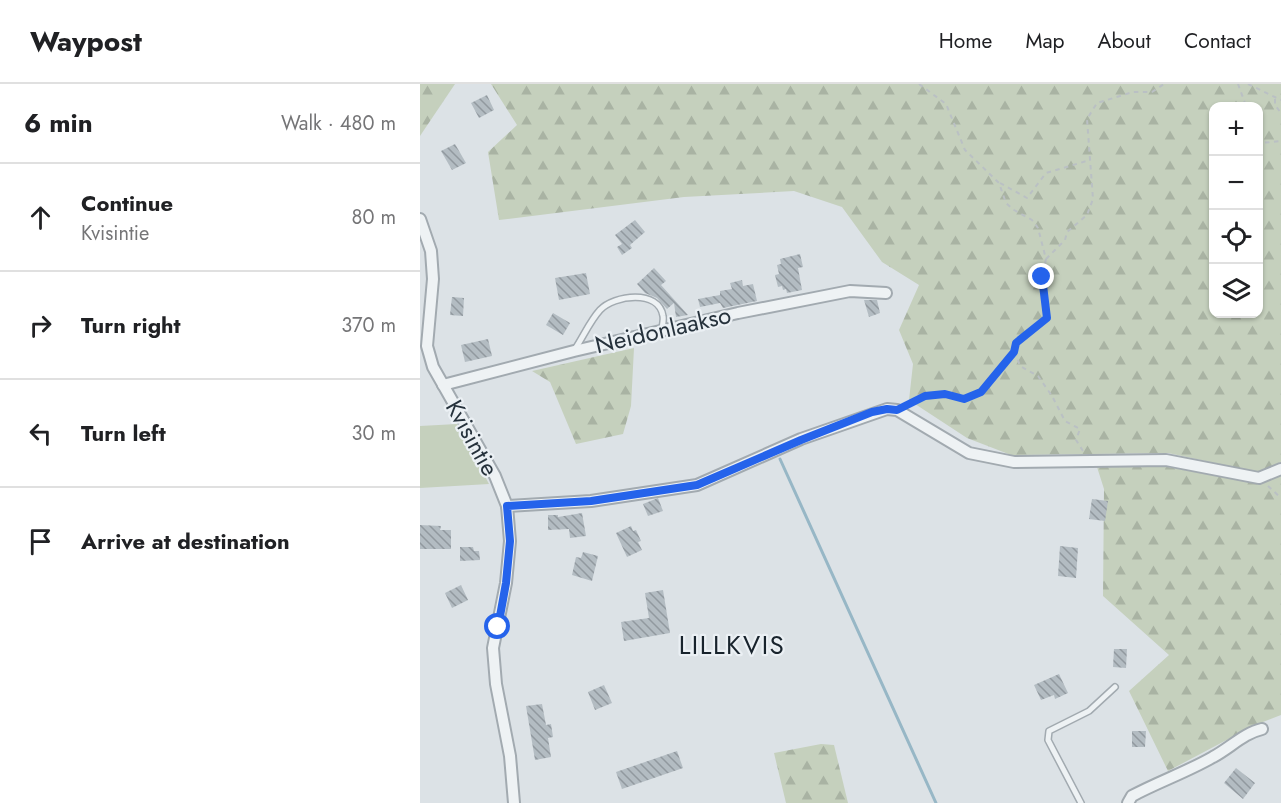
<!DOCTYPE html>
<html lang="en">
<head>
<meta charset="utf-8">
<style>
  body { margin:0; font-family:Jost,sans-serif; background:#f2f2f2; color:#202124 }
  .controls { position:absolute; right:18px; top:18px; display:grid; overflow:hidden; border-radius:12px; box-shadow:0 2px 4px #0004 }
  .controls button { width:54px; height:54px; display:grid; place-items:center; padding:0; border:0; border-bottom:2px solid #e0e0e0; background:#fff; color:#202124; font:30px sans-serif }
  .stop { position:absolute; width:18px; height:18px; margin:-14px; border:4px solid #2563eb; border-radius:50%; background:#fff }
  .stop.end { background:#2563eb; border-color:#fff; box-shadow:0 2px 6px #0008 }
  .list { margin:0; padding:0; list-style:none }
  h2 { display:flex; justify-content:space-between; align-items:center; height:78px; margin:0; padding:0 24px; font-size:26px }
  h2 small { font-size:20px; font-weight:400; color:#757577 }
  .list li { display:grid; grid-template-columns:39px 1fr auto; gap:18px; align-items:center; box-sizing:border-box; height:108px; padding:0 24px; border-top:2px solid #e0e0e0 }
  .list b { display:block; font-size:22px; white-space:nowrap }
  .list p { margin:0; font-size:20px; white-space:nowrap; color:#757577 }
  .list em { font-size:20px; font-style:normal; color:#757577 }
  .icon { flex:none; width:33px; height:33px; fill:none; stroke:currentColor; stroke-width:2; stroke-linecap:round; stroke-linejoin:round }
  .map { position:relative; flex:none; width:861px; height:719px; overflow:hidden }
  header { display:flex; align-items:center; gap:36px; box-sizing:border-box; height:84px; padding:0 30px; background:#fff; border-bottom:2px solid #e0e0e0 }
  header strong { font-size:28px }
  nav { display:flex; gap:33px; margin-inline-start:auto; font-size:21px }
  main { display:flex }
  aside { flex:1; background:#fff }
  .map>svg:first-child { display:block }
  .grass { fill:#c5d0bd }
  .forest { fill:url(#forest-firs); fill-rule:evenodd }
  .lines { fill:none; stroke-linecap:round; stroke-linejoin:round }
  .stream { stroke:#97b7c6; stroke-width:3 }
  .building { fill:url(#building-back-hatch) }
  .service-casing { stroke:#a2aab0; stroke-width:8 }
  .minor-casing { stroke:#a2aab0; stroke-width:14 }
  .path { stroke:#bac0c4; stroke-width:2; stroke-dasharray:4.5 4.5; stroke-linecap:butt }
  .service { stroke:#eef2f4; stroke-width:5 }
  .minor { stroke:#eef2f4; stroke-width:10 }
  .route { stroke:#2563eb; stroke-width:8 }
  .labels { text-anchor:middle; stroke-width:4.5; stroke-linejoin:round; paint-order:stroke }
  .street-label { font-size:24px; fill:#26323c; stroke:#ebf0f4 }
  .neighbourhood-label { font-size:26px; letter-spacing:1.5px; fill:#18232c; stroke:#ebf0f4 }
</style>
</head>
<body>
<header>
<strong>Waypost</strong>
<nav><a>Home</a><a>Map</a><a>About</a><a>Contact</a></nav>
</header>
<main>
<aside>
<h2>6 min<small>Walk · 480 m</small></h2>
<ul class="list">
<li><svg class="icon" aria-label="ahead" viewBox="0 0 24 24"><path d="M12 20V5M6 11l6-6 6 6"/></svg><div><b>Continue</b><p>Kvisintie</p></div><em>80 m</em></li>
<li><svg class="icon" aria-label="right" viewBox="0 0 24 24"><path d="M7 20v-9h11M14 6l5 5-5 5"/></svg><div><b>Turn right</b></div><em>370 m</em></li>
<li><svg class="icon" aria-label="left" viewBox="0 0 24 24"><path d="M17 20v-9H6M10 6l-5 5 5 5"/></svg><div><b>Turn left</b></div><em>30 m</em></li>
<li><svg class="icon" aria-label="arrive" viewBox="0 0 24 24"><path d="M6 21V4h12l-3 4 3 4H6"/></svg><div><b>Arrive at destination</b></div></li>
</ul>
</aside>
<div class="map">
<svg width="861" height="719" viewBox="0 0 861 719">
  <defs>
    <pattern id="forest-firs" width="22" height="20" patternUnits="userSpaceOnUse" patternTransform="scale(1.5)"><rect width="22" height="20" fill="#c5d0bd"/><path d="M5 1l3.5 6h-7zM16 11l3.5 6h-7z" fill="#a9b3a3"/></pattern>
    <pattern id="building-back-hatch" width="6" height="6" patternUnits="userSpaceOnUse" patternTransform="scale(1.5)"><rect width="6" height="6" fill="#b3bcc2"/><path d="M-1 5l2 2M0 0l6 6M5-1l2 2" fill="none" stroke="#91999f"/></pattern>
  </defs>
  <rect width="100%" height="100%" fill="#dce2e6"/>
  <!-- grass -->
  <polygon class="grass" points="37,340 69,400 0,404 0,342"/>
  <!-- forest -->
  <g class="forest">
    <polygon points="0,0 35,0 0,52"/>
    <path d="M71,0H861V378L837,388L748,369L591,371L547,354L489,316L493,280L479,246L499,201L462,178L422,123L374,107L264,113L79,136L68,68L97,41ZM794,22H838V230H794Z"/>
    <polygon points="214,264 211,322 203,350 156,360 130,298 112,287"/>
    <polygon points="677,383 748,383 835,399 861,391 861,631 835,641 748,687 709,607 749,571 683,512 684,405"/>
    <polygon points="401,660 414,661 428,719 366,719 354,669"/>
  </g>
  <g class="lines">
    <!-- stream -->
    <polyline class="stream" points="360,375 516,719"/>
  </g>
  <!-- building -->
  <g class="building">
    <polygon points="67,11 74,26 59,34 51,19"/>
    <polygon points="35,60 46,79 32,86 21,67"/>
    <polygon points="215,136 225,148 210,161 212,164 202,171 197,163 202,160 195,151"/>
    <polygon points="380,170 383,183 378,184 382,206 367,209 366,205 363,206 362,202 358,203 355,191 359,190 357,181 361,180 360,175"/>
    <polygon points="234,184 246,197 241,201 268,231 256,233 254,219 247,225 237,214 225,209 217,200"/>
    <polygon points="166,189 170,210 139,216 135,194"/>
    <polygon points="322,196 323,202 333,200 337,217 303,224 300,219 280,223 278,215 300,211 300,207 312,205 310,199"/>
    <polygon points="32,213 44,214 43,232 30,231"/>
    <polygon points="444,216 457,216 460,229 449,233"/>
    <polygon points="133,229 150,239 143,251 126,241"/>
    <polygon points="68,255 72,272 45,278 41,261"/>
    <polygon points="238,414 243,427 228,432 223,420"/>
    <polygon points="672,415 688,417 685,437 669,435"/>
    <polygon points="162,429 166,452 150,454 149,445 128,446 128,431 138,431 138,433"/>
    <polygon points="0,441 21,442 20,446 31,446 31,465 0,465"/>
    <polygon points="211,442 213,447 216,446 221,457 218,458 222,466 207,473 196,449"/>
    <polygon points="640,462 658,464 656,494 638,492"/>
    <polygon points="40,463 53,463 54,467 59,467 60,476 40,477"/>
    <polygon points="163,468 178,472 172,497 152,491 156,473 161,474"/>
    <polygon points="41,501 48,516 32,524 25,509"/>
    <polygon points="243,506 250,549 204,557 201,538 229,534 225,509"/>
    <polygon points="694,565 707,565 706,584 693,583"/>
    <polygon points="639,590 648,609 635,615 634,611 621,616 614,601"/>
    <polygon points="184,601 192,619 175,626 168,608"/>
    <polygon points="122,620 126,641 131,640 133,653 128,654 131,673 115,676 106,622"/>
    <polygon points="712,647 726,647 725,663 712,663"/>
    <polygon points="257,667 263,684 202,705 196,688"/>
    <polygon points="816,684 835,699 823,715 804,699"/>
  </g>
  <g class="lines">
    <defs>
      <g id="service">
        <path d="M155,265C163,253 170,237 180,226C194,211 239,205 243,232C244,236 242,242 242,246"/>
        <polyline points="661,719 628,656 629,647 669,627 695,603"/>
      </g>
      <g id="minor">
        <polyline points="0,135 11,167 13,195 7,262 13,283 75,392 87,422 90,457 86,499 73,564 76,600 90,672 94,719"/>
        <polyline points="23,301 154,267 318,229 430,207 466,209"/>
        <polyline points="87,422 171,417 277,401 381,355 467,325 477,326 549,369 594,378 746,376 839,394 861,385"/>
        <path d="M708,719L712,712C738,698 767,688 793,673C810,664 824,649 842,645"/>
      </g>
    </defs>
    <!-- service casing -->
    <use href="#service" class="service-casing"/>
    <!-- minor casing -->
    <use href="#minor" class="minor-casing"/>
    <!-- path -->
    <g class="path">
      <polyline points="499,0 526,20 545,66 579,99 586,119 594,126 612,136 618,144 626,175 622,193 627,234 596,259 595,268 600,282 618,292 632,312 645,337 660,345 656,356 663,367"/>
      <polyline points="818,0 826,22"/>
      <polyline points="828,0 861,16"/>
      <polyline points="855,15 855,21 861,29"/>
      <polyline points="838,55 841,59 861,57"/>
      <polyline points="580,99 607,114 626,89 670,76"/>
      <polyline points="626,175 645,156 647,148 667,131 673,115 667,35 677,19 713,8 732,8 744,0"/>
      <polyline points="488,320 505,312 525,310 544,315 561,308 595,268"/>
      <polyline points="848,402 861,414"/>
    </g>
    <!-- service -->
    <use href="#service" class="service"/>
    <!-- minor -->
    <use href="#minor" class="minor"/>
  </g>
  <g class="lines">
    <!-- route -->
    <polyline class="route" points="78,543 86,499 90,457 87,422 171,417 277,401 381,356 452,328 467,325 477,326 505,312 525,310 544,315 561,308 594,268 596,259 627,234 622,193"/>
  </g>
  <g class="labels">
    <!-- street labels -->
    <g class="street-label">
      <text transform="translate(243 246) rotate(-13)" y="8">Neidonlaakso</text>
      <text transform="translate(52 354) rotate(61)" y="8">Kvisintie</text>
    </g>
    <!-- neighbourhood labels -->
    <g class="neighbourhood-label">
      <text x="312" y="570">LILLKVIS</text>
    </g>
  </g>
</svg>
<div class="controls">
<button>+</button>
<button>−</button>
<button><svg class="icon" aria-label="locate" viewBox="0 0 24 24"><circle cx="12" cy="12" r="6"/><path d="M12 2v4M12 18v4M2 12h4M18 12h4"/></svg></button>
<button><svg class="icon" aria-label="layers" viewBox="0 0 24 24"><path d="M12 4l9 5-9 5-9-5zM3 14l9 5 9-5"/></svg></button>
</div>
<div class="stop" style="left:78px;top:543px"></div>
<div class="stop end" style="left:622px;top:193px"></div>
</div>
</main>
</body>
</html>
